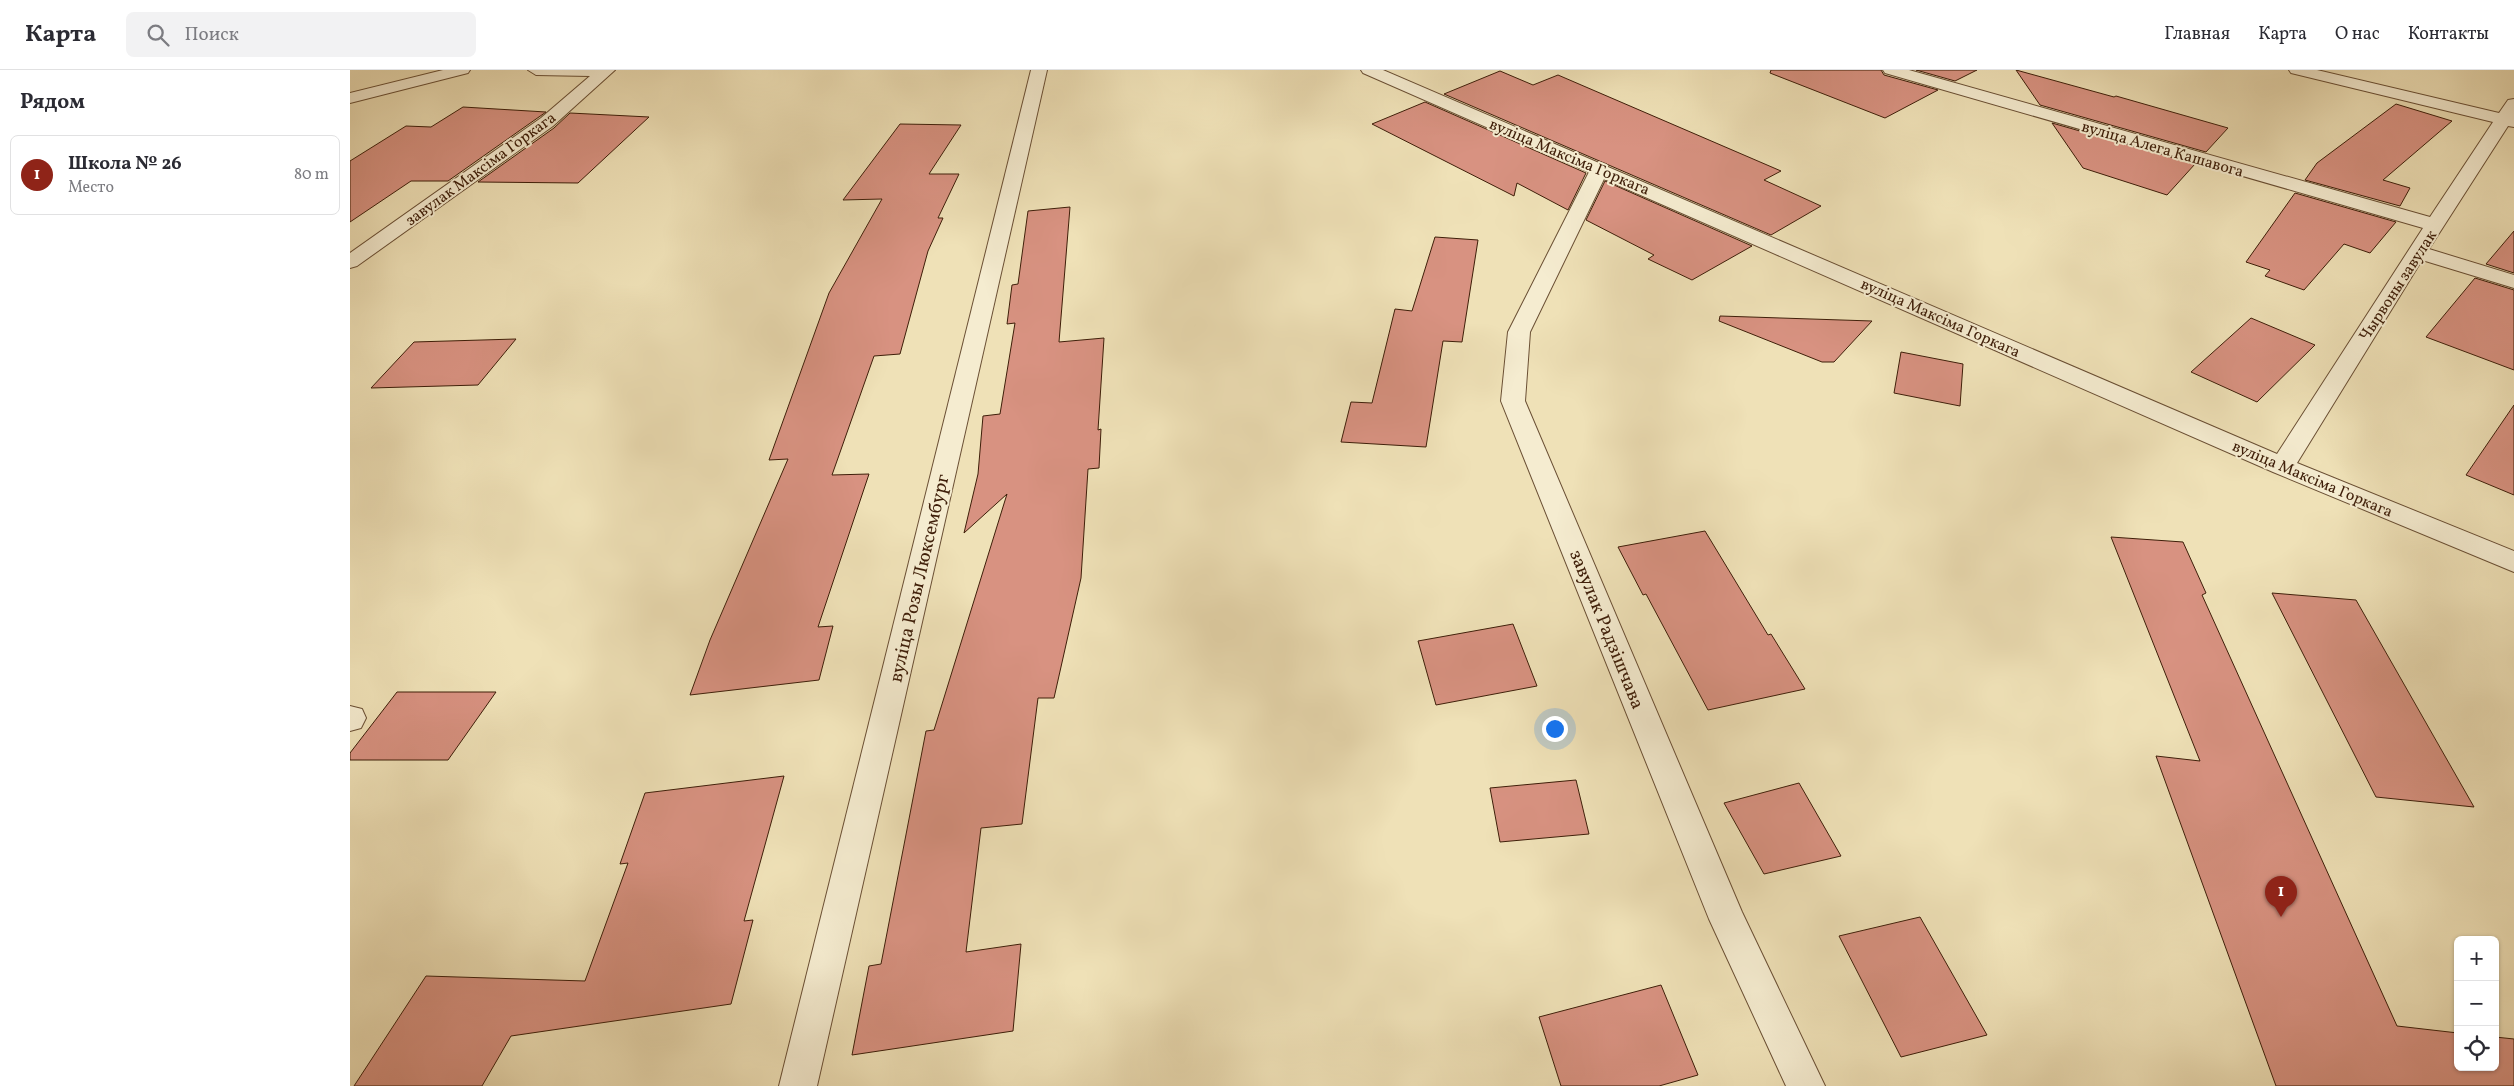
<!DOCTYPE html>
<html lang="ru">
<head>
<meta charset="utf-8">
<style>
  body { margin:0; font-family:Vollkorn,serif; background:#f2f2f3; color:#2b2b33 }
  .controls { position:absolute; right:15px; bottom:15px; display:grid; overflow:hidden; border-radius:8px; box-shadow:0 1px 4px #0004 }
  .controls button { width:45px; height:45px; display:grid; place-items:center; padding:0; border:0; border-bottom:1px solid #e1e1e2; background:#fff; color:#2b2b33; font:25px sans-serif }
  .you { position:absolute; left:1204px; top:658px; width:18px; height:18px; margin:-12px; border:4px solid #fff; border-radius:50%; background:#1a73e8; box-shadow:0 0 0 8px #1a73e833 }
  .badge { display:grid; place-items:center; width:32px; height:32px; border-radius:50%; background:#8f2418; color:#fff; font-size:16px; font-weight:700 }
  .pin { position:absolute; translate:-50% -41px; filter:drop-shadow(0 1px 2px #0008) }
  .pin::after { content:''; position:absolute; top:26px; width:18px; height:15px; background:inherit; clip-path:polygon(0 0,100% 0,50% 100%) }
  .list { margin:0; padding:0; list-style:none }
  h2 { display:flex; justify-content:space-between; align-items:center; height:65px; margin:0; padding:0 20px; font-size:21px }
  h2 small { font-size:16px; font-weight:400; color:#7c7c81 }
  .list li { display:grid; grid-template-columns:32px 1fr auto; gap:15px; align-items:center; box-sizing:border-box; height:80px; margin:0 10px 10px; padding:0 10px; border:1px solid #e1e1e2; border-radius:8px }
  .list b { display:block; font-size:19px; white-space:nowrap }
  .list p { margin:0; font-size:16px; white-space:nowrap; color:#7c7c81 }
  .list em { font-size:16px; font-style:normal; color:#7c7c81 }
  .icon { flex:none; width:28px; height:28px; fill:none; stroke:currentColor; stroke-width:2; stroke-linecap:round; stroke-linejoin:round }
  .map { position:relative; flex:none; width:2164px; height:1016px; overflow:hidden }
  header { display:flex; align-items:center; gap:30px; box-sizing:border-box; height:70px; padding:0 25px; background:#fff; border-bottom:1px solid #e1e1e2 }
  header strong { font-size:24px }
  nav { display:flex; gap:28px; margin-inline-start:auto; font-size:18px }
  .search { width:350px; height:45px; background:#f2f2f3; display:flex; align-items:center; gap:12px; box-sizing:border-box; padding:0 18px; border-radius:8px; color:#7c7c81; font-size:19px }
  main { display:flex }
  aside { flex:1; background:#fff }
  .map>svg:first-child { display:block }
  .building { fill:#d89281; stroke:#3e1e09 }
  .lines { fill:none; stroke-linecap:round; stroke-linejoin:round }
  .minor-casing { stroke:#6a4f34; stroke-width:2 }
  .minor { fill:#f5ecd0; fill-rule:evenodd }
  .labels { text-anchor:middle; stroke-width:4; stroke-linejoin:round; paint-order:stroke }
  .far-street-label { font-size:16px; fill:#3e1e09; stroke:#f5ecd0 }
  .street-label { font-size:19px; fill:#3e1e09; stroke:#f5ecd0 }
</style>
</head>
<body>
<header>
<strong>Карта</strong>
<div class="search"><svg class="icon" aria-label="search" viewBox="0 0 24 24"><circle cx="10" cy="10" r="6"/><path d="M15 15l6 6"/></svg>Поиск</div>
<nav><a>Главная</a><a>Карта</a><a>О нас</a><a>Контакты</a></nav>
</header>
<main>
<aside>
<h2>Рядом<small></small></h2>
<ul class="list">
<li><span class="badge">1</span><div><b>Школа № 26</b><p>Место</p></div><em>80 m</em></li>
</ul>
</aside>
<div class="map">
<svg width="2164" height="1016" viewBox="0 0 2164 1016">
  <rect width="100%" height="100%" fill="#efe1b7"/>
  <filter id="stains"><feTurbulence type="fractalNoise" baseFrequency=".004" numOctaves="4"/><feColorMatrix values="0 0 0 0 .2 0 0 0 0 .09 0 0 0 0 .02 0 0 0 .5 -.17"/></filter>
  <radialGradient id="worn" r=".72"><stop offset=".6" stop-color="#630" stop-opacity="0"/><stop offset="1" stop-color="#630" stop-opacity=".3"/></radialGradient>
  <!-- building -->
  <g class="building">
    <polygon points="1421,0 1531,0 1534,5 1588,20 1535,48 1420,3"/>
    <polygon points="1566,0 1627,0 1605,11"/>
    <polygon points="1666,0 1764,27 1766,26 1878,58 1856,82 1690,35"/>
    <polygon points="1150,1 1183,15 1208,5 1431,101 1414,110 1471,136 1421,165 1094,24"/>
    <polygon points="1075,32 1236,103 1218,140 1167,113 1164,126 1022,54"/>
    <polygon points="2046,34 2102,51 2033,110 2060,118 2050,136 1955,110 1967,93"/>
    <polygon points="113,37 196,42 98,111 61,111 0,152 0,91 56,56 81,57"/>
    <polygon points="220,43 299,47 228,113 128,112 204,58"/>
    <polygon points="1702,53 1845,94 1817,125 1733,98"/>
    <polygon points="550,54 611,55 579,104 609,104 588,148 593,148 578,181 550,284 524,286 482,405 519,404 468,557 483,556 469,610 340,625 360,570 438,389 419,390 479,223 532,129 493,130"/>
    <polygon points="1255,111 1402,176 1342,210 1298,189 1304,185 1236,150"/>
    <polygon points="1945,123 2046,152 2020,183 1994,174 1954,220 1915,206 1920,200 1896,192"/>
    <polygon points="720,137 709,272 754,268 748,360 751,359 749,398 738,399 731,508 704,628 688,628 672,754 631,758 616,882 671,874 663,961 502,985 519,896 531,894 576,661 584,660 657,424 614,463 628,404 633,346 650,344 665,253 657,254 662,215 668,214 678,141"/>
    <polygon points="2164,161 2164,203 2136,194"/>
    <polygon points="1085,167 1128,170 1112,272 1093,271 1076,377 991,372 1001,332 1022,333 1045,239 1062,241"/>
    <polygon points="2125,208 2164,220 2164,300 2076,267"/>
    <polygon points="1370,246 1522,251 1484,292 1472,292 1369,251"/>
    <polygon points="1901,248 1965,275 1907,332 1841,302"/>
    <polygon points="166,269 128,315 21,318 64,272"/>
    <polygon points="1551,282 1613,294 1610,336 1544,323"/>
    <polygon points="2164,335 2164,425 2116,405"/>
    <polygon points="1355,461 1418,565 1421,564 1455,619 1358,640 1296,524 1293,525 1268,477"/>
    <polygon points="1761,467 1833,472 1856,523 1852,525 2047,956 2108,963 2108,997 2145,997 2145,967 2164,969 2164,1016 1926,1016 1806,686 1850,691"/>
    <polygon points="1922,523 2006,530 2124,737 2026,727"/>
    <polygon points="1163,554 1187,616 1086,635 1068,571"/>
    <polygon points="47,622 146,622 98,690 0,690 0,683"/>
    <polygon points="434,706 394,851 403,850 381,934 161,966 132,1016 4,1016 76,906 235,911 278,793 270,794 295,723"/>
    <polygon points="1226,710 1239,764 1150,772 1140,718"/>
    <polygon points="1449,713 1491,786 1414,804 1374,733"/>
    <polygon points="1570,847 1637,965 1551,987 1489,866"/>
    <polygon points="1311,915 1348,1005 1309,1016 1211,1016 1189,947"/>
  </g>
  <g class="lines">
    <defs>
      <g id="minor">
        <polygon points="93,0 120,0 118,3 0,33 0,23"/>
        <polygon points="178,0 265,0 203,56 7,196 0,198 0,183 191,48 240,6 186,5"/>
        <polygon points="681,0 697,0 467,1016 429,1016"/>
        <polygon points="1011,0 1033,0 1249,93 1256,94 1258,97 1927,384 2073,158 1535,3 1533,0 1559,0 2080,147 2143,52 1941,3 1939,0 1967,0 2149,43 2158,30 2164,29 2164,57 2158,56 2079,179 2164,205 2164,218 2072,190 1947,393 2164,481 2164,502 1923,402 1254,109 1180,262 1175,331 1392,842 1475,1016 1436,1016 1359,849 1151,331 1158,262 1239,102 1013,3"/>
        <polygon points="0,636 12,639 16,648 11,658 0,661"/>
      </g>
    </defs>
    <!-- minor casing -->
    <use href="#minor" class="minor-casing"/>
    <!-- minor -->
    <use href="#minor" class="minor"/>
  </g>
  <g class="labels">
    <!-- far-street labels -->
    <g class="far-street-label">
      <text transform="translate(1813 78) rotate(16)" y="6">вуліца Алега Кашавога</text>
      <text transform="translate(1220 86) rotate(23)" y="6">вуліца Максіма Горкага</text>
      <text transform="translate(130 98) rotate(-36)" y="6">завулак Максіма Горкага</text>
      <text transform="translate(2047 215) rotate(-57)" y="6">Чырвоны завулак</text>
      <text transform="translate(1591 247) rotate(24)" y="6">вуліца Максіма Горкага</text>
      <text transform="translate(1963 408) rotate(23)" y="6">вуліца Максіма Горкага</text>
    </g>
    <!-- street labels -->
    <g class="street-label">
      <text transform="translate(568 508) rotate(-77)" y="7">вуліца Розы Люксембург</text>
      <text transform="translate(1258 559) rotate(68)" y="7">завулак Радзішчава</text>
    </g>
  </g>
  <rect width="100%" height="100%" filter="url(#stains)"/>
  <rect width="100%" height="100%" fill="url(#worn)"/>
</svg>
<div class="controls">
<button>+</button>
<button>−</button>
<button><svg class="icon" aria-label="locate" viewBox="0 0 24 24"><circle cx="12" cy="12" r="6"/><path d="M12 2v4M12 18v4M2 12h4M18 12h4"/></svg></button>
</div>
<div class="you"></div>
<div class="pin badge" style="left:1931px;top:847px">1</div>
</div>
</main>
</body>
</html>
